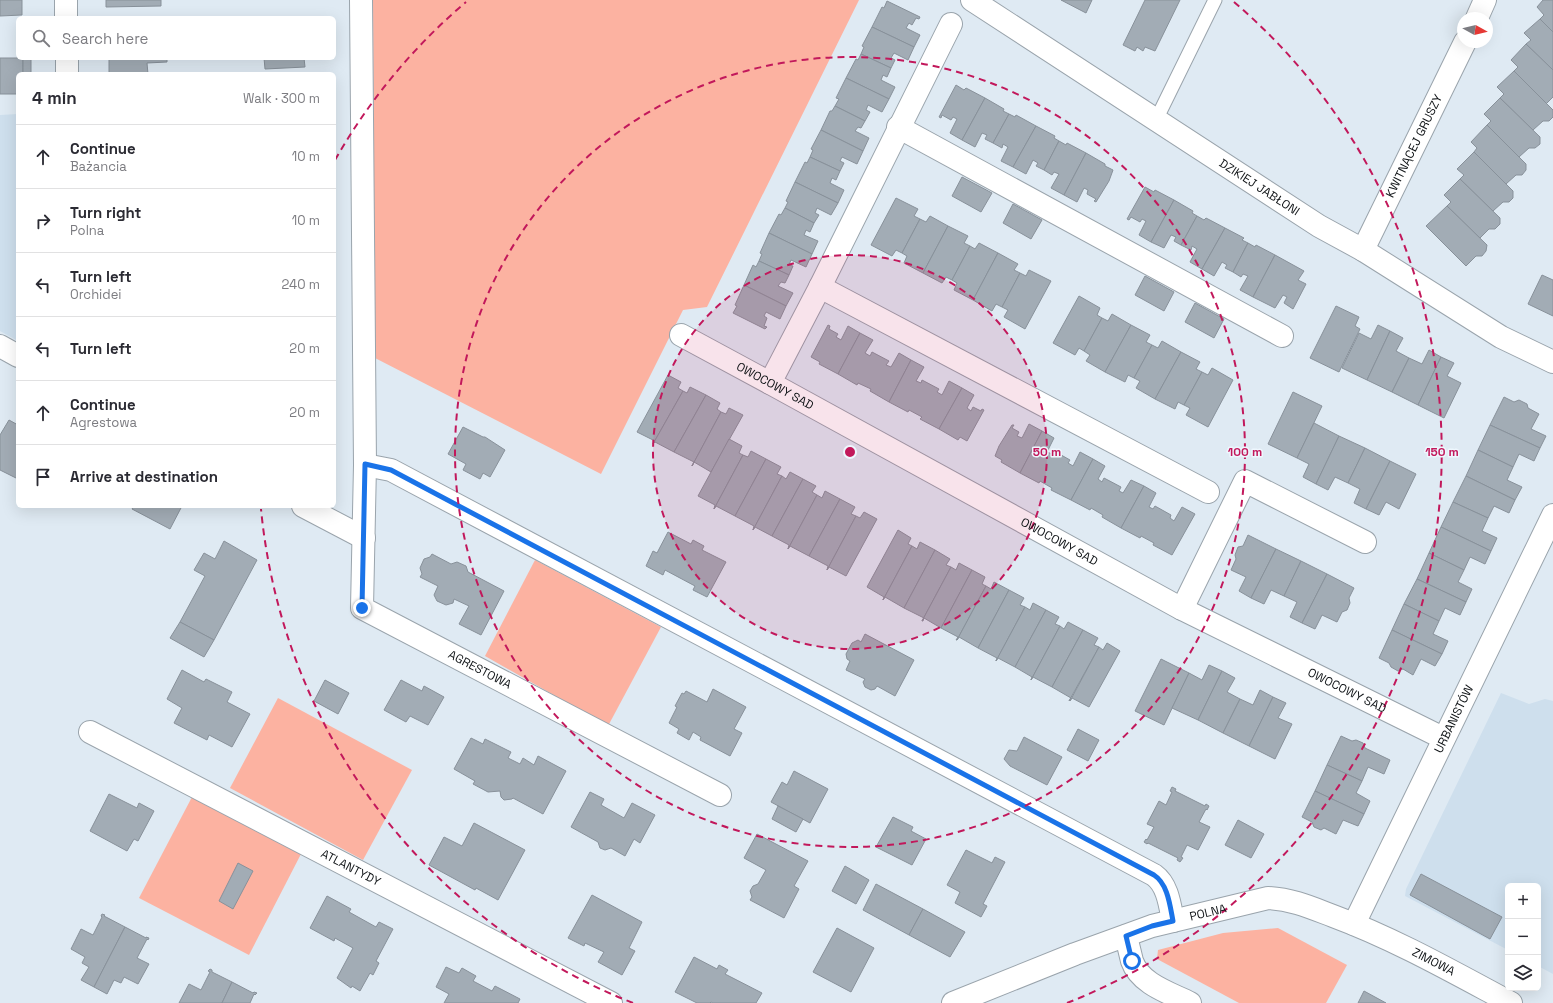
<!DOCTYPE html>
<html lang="en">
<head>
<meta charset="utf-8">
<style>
  body { margin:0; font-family:"Space Grotesk",sans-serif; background:#f2f2f3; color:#2b2b33 }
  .controls { position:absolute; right:12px; bottom:12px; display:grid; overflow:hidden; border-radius:6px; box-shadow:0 4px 16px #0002 }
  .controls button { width:36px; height:36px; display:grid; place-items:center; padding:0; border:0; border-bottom:1px solid #e1e1e2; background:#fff; color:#2b2b33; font:20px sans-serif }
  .compass { position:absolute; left:1457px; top:12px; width:36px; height:36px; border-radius:50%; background:#fff; box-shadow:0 4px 16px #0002; rotate:98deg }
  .stop { position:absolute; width:12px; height:12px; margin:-9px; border:3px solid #1a73e8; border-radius:50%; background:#fff }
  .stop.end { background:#1a73e8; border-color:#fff; box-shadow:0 1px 4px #0008 }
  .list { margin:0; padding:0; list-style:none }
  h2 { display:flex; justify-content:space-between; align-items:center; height:52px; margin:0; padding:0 16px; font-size:17px }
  h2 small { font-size:13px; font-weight:400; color:#7c7c81 }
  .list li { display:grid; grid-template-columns:26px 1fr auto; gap:12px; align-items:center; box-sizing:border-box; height:64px; padding:0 16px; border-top:1px solid #e1e1e2 }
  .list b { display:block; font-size:15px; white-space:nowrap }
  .list p { margin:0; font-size:13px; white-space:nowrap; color:#7c7c81 }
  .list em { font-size:13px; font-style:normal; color:#7c7c81 }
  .icon { flex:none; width:22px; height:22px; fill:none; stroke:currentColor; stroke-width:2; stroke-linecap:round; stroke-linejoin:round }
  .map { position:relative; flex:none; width:1553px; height:1003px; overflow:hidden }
  .search { position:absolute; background:#fff; box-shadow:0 4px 16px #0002; left:16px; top:16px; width:320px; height:44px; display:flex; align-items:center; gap:10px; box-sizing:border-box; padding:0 14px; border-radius:6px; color:#7c7c81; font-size:15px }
  .panel { position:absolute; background:#fff; box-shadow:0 4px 16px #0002; left:16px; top:72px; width:320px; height:436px; border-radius:6px }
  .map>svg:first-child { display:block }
  .built { fill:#cedfed }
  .green { fill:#fcb2a1 }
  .building { fill:#a2acb5; stroke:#88919a }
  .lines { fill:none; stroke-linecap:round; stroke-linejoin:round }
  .lane-casing { stroke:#9aa4ac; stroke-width:15 }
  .street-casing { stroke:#9aa4ac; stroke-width:24 }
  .lane { stroke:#fff; stroke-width:13 }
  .street { stroke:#fff; stroke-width:22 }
  .route { stroke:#1a73e8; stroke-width:5 }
  .ring { fill:none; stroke:#c2185b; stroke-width:2; stroke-dasharray:7 5 }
  .labels { text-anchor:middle; stroke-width:3; stroke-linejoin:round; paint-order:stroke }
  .street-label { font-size:12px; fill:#0f1316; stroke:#eef7fe }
  .centre { fill:#c2185b; stroke:#eef7fe; stroke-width:2 }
  .ring-label { font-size:12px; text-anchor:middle; font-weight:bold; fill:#c2185b; stroke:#eef7fe; stroke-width:3; stroke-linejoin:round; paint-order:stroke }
</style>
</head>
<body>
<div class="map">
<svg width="1553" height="1003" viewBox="0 0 1553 1003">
  <rect width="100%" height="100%" fill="#dfeaf3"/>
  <!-- built -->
  <g class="built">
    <polygon points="18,114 18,341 0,331 0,115"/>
    <polygon points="1501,693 1529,704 1545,699 1553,701 1553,974 1538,966 1538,886 1508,886 1508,950 1405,896 1406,889"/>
  </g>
  <!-- green -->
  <g class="green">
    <polygon points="373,0 859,0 707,307 683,310 601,474 375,358"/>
    <polygon points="535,560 661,627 608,726 485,656"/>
    <polygon points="278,698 412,770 363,860 230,788"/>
    <polygon points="192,797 301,854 249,955 139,898"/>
    <polygon points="1278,928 1347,965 1326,1003 1239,1003 1157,959 1158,950 1223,933"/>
  </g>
  <!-- building -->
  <g class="building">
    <polygon points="0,0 22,0 22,15 0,16"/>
    <polygon points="106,0 161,0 161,6 106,7"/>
    <polygon points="1061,0 1092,0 1086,13"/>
    <polygon points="1145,0 1180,0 1155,51 1145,47 1143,51 1137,47 1135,51 1123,45"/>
    <polygon points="1543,0 1553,0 1553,32 1540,19 1544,15 1537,7"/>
    <polygon points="887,1 920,17 919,19 916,18 912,25 909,23 906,28 920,35 914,47 872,27 882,7 884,8"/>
    <polygon points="1540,19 1553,32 1553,70 1526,44 1531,40 1524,33"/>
    <polygon points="872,27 914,47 908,60 894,53 891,58 895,60 891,68 861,54 864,47 862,46"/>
    <polygon points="1526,44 1553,70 1553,97 1546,104 1514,71 1518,67 1511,60"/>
    <polygon points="861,54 891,68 887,77 883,75 881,80 895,87 889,99 846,78 856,59 858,60"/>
    <polygon points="0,58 23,58 23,74 18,74 18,94 0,94"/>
    <rect x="23" y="58" width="8" height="15"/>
    <polygon points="109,58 167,58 167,62 147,63 148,74 109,74"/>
    <polygon points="264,58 304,58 305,67 265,69"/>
    <polygon points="1514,71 1553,110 1553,117 1549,121 1543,121 1533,130 1500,98 1504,94 1497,87"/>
    <polygon points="846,78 889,99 882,112 868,105 866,110 870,112 865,121 835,106 839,99 836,98"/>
    <polygon points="956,85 964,90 966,88 985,98 962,140 950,133 957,119 953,117 951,120 942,115 941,118 939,117"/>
    <polygon points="985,98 1004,109 1003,111 1009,114 993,143 985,139 987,135 982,133 975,147 962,140"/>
    <polygon points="1500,98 1540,137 1540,144 1535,148 1529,148 1519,157 1487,125 1491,121 1484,114"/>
    <polygon points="835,106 865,121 861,128 858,127 855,131 869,138 863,151 821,130 830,111 832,111"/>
    <polygon points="1009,114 1015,117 1016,115 1036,126 1013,167 1001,161 1008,147 1003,144 1002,148 993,143"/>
    <polygon points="1487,125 1526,164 1526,170 1522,175 1516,175 1506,184 1474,152 1477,148 1471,142"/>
    <polygon points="1036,126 1055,136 1054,138 1059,141 1044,170 1036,166 1038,163 1033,160 1026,174 1013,167"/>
    <polygon points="821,130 863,151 857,164 842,157 840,161 844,163 840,171 810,157 813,150 811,149"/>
    <polygon points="1059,141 1066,145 1067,143 1086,153 1064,195 1051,188 1059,174 1054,172 1052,175 1044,170"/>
    <polygon points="1474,152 1513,191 1513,198 1509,202 1503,202 1493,211 1460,179 1464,175 1457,169"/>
    <polygon points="1086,153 1105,164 1105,166 1113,170 1109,181 1096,202 1094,201 1096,199 1087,194 1088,190 1084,188 1077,202 1064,195"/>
    <polygon points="810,157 840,171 836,180 832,178 830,183 844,190 838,203 795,182 805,162 807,163"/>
    <polygon points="962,177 992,193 981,212 952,196"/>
    <polygon points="1460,179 1500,218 1500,224 1495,229 1489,229 1480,238 1447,206 1451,202 1444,195"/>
    <polygon points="795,182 838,203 831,215 817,208 815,213 819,215 814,223 785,208 788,202 786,201"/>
    <polygon points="1145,187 1154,192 1155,190 1174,200 1151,242 1139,235 1146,221 1142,219 1140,222 1131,217 1129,220 1127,219"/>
    <polygon points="896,198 918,209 914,216 920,219 902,253 896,250 892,256 871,245"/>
    <polygon points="1174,200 1193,211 1192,213 1197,216 1181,245 1174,241 1176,237 1171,235 1164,248 1151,242"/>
    <polygon points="1013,204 1042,220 1031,239 1003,223"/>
    <polygon points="1447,206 1487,245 1486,251 1482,256 1476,256 1466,266 1426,226"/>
    <polygon points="785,208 814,223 810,232 806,230 804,235 818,241 812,254 769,233 779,214 781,215"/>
    <polygon points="930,216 948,226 923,273 904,263 907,256 902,253 920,219 926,222"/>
    <polygon points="1197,216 1204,220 1206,218 1225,228 1202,269 1190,262 1197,249 1192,246 1191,250 1181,245"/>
    <polygon points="948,226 968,236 964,243 970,246 952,280 946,277 942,283 923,273"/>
    <polygon points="1225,228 1244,238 1242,240 1248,243 1233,272 1225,268 1227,265 1222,262 1214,276 1202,269"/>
    <polygon points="769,233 812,254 806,267 791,260 789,265 793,266 789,275 759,261 762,254 760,253"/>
    <polygon points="979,243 998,253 973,300 954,290 957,283 952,280 970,246 975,249"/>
    <polygon points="1248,243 1255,247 1256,245 1275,255 1253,297 1240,290 1248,276 1243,274 1241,277 1233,272"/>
    <polygon points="998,253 1018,264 1014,270 1020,273 1002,307 996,304 992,311 973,300"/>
    <polygon points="1275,255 1304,271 1298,280 1306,284 1293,309 1284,303 1287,297 1283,295 1275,308 1253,297"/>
    <polygon points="759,261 789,275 785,283 781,282 778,286 793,293 786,306 744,285 753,265 756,267"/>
    <polygon points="1029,270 1051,281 1025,329 1004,317 1008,310 1002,307 1020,273 1026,276"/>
    <polygon points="1542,275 1553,280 1553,316 1528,304"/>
    <polygon points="1145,276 1174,292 1164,311 1135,295"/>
    <polygon points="744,285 786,306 780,319 766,312 764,316 767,318 764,326 767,327 765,329 733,313 737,306 735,305"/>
    <polygon points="1079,296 1100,308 1097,315 1102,318 1084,351 1079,348 1075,355 1053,343"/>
    <polygon points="1195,303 1224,319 1214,338 1185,322"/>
    <polygon points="1336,306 1359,317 1355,326 1360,329 1339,372 1310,358"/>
    <polygon points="1112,314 1131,325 1105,372 1086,361 1090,355 1084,351 1102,318 1108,321"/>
    <polygon points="828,325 830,326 829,329 838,334 836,337 841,340 848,326 860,333 838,374 819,364 820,362 811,357"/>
    <polygon points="1131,325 1150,335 1146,342 1152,345 1134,378 1128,375 1125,382 1105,372"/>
    <polygon points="1378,325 1390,331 1367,380 1342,368 1359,333 1371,339"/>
    <polygon points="1390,331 1403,338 1396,351 1409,358 1392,392 1367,380"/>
    <polygon points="860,333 873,340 865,353 870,356 872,352 889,361 886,365 891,367 899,353 911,360 889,402 870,391 871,389 858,383 857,385 838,374"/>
    <polygon points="1162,341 1181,352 1155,399 1136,388 1140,381 1134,378 1152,345 1158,348"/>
    <polygon points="1429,350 1441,357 1418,405 1392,392 1409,358 1422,364"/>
    <polygon points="1181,352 1200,362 1196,369 1202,372 1184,405 1178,402 1175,409 1155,399"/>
    <polygon points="1441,357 1454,363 1447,376 1461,383 1444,418 1418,405"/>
    <polygon points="911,360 924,367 916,381 921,383 922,380 939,389 937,392 942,395 949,381 962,388 939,429 920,419 922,417 909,410 908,412 889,402"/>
    <polygon points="1212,368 1233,380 1208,427 1186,415 1190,408 1184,405 1202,372 1208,375"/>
    <polygon points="668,375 681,382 678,388 683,391 653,444 655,441 637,432"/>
    <polygon points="690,387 706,395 674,452 655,442 653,444 683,391 687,393"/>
    <polygon points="962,388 974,395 967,408 971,411 973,407 981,411 982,409 984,410 967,441 960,437 958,440 939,429"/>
    <polygon points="1293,392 1322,406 1297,458 1268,444"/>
    <polygon points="706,395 720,403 717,409 721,412 692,466 694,462 674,452"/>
    <polygon points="1504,397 1514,402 1519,400 1527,404 1528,408 1539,414 1531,429 1546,436 1540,448 1490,425"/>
    <polygon points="729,408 743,415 711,472 694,462 692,466 721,412 726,414"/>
    <polygon points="9,420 18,425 18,479 0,470 0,435"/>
    <polygon points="1314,423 1339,436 1316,484 1303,477 1309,464 1297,458"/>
    <polygon points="1029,424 1042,431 1020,473 1001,462 1002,460 995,456 999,446 1012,425 1014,425 1012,428 1019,432 1017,436 1022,438"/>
    <polygon points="1490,425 1540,448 1534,461 1519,454 1513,467 1478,450"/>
    <polygon points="463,427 483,437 485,437 505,450 490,477 483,473 480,479 463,470 466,464 448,454"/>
    <polygon points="1042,431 1054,438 1047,452 1052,454 1054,451 1070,460 1068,463 1073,466 1080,452 1093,459 1071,500 1051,490 1052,488 1040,481 1039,483 1020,473"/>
    <polygon points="1339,436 1365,448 1348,483 1335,477 1328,490 1316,484"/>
    <polygon points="729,439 742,446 739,453 743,455 714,509 715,505 698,496"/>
    <polygon points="1365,448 1390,461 1366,509 1354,503 1360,489 1348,483"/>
    <polygon points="1478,450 1513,467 1507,480 1522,487 1515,500 1466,476"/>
    <polygon points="751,451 766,459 735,516 716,506 714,509 743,455 748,457"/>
    <polygon points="766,459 781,467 777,474 782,476 753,530 754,526 735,516"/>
    <polygon points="1093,459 1105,466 1098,479 1102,482 1104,478 1121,487 1119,491 1123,493 1131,480 1144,486 1121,528 1102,517 1103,515 1091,508 1090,510 1071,500"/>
    <polygon points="1390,461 1416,474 1399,509 1386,502 1379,515 1366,509"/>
    <polygon points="790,472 803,479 772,536 755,527 753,530 782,476 786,479"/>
    <polygon points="1466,476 1515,500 1509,513 1494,506 1488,518 1453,502"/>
    <polygon points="803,479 816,486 812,492 817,495 788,549 789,545 772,536"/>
    <polygon points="1144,486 1156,493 1149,507 1153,509 1155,506 1171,515 1170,518 1174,521 1182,507 1195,514 1172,555 1153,545 1154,543 1141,536 1140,538 1121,528"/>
    <polygon points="825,491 840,499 809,556 790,546 788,549 817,495 822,498"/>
    <polygon points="840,499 855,507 851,514 856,516 827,570 828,566 809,556"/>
    <polygon points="1453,502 1488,518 1482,531 1497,538 1491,551 1441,527"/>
    <polygon points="134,506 182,506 170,529 132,509"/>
    <polygon points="864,512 877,519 846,576 829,567 827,570 856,516 860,518"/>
    <polygon points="1441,527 1491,551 1485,564 1470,557 1464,570 1429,553"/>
    <polygon points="898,530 911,538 908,544 912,546 883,600 884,597 867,587"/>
    <polygon points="668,532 691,544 693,540 704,546 702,550 726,562 707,597 693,590 695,586 665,570 663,575 646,566 653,551 657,553"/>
    <polygon points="1248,535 1276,549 1251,598 1239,591 1246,577 1231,570 1236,559 1235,555 1238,547 1243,546"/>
    <polygon points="224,541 257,560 214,640 180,622 205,576 194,570 204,553 215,559"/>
    <polygon points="920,542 935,550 904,608 885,597 883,600 912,546 917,549"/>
    <polygon points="1276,549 1301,561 1284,596 1271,590 1264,604 1251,598"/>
    <polygon points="935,550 950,559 946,565 951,567 922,621 924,618 904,608"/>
    <polygon points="1429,553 1464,570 1458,582 1472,589 1466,602 1417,579"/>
    <polygon points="432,554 451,564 457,562 466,566 468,572 504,591 481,635 459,624 469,606 454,599 453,603 446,605 437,601 434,595 438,586 420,577 422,574 420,568 424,559 430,557"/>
    <polygon points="1301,561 1327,574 1302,623 1290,617 1297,602 1284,596"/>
    <polygon points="959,563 972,570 941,628 924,618 923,621 922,621 951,567 956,570"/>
    <polygon points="972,570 985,577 982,584 986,586 957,640 956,640 958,637 941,628"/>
    <polygon points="1327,574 1354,588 1349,598 1350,603 1347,610 1342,612 1337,622 1322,615 1315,629 1302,623"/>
    <polygon points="1417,579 1466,602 1460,615 1445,608 1439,621 1404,604"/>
    <polygon points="994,582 1009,590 978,648 959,637 957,640 986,586 991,589"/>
    <polygon points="1009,590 1024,598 1020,605 1025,607 996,661 997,658 978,648"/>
    <polygon points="1033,603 1046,610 1015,667 998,658 996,661 1025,607 1030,610"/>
    <polygon points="1404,604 1439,621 1433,634 1448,641 1442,654 1392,630"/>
    <polygon points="1046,610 1059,617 1055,624 1060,626 1031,680 1032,677 1015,667"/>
    <polygon points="180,622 214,640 204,657 170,638"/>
    <polygon points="1068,622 1083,630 1052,687 1033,677 1031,680 1060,626 1064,629"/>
    <polygon points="1083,630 1098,638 1094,645 1099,647 1069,701 1071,698 1052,687"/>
    <polygon points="1392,630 1442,654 1435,666 1421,659 1413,675 1403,669 1398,671 1391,667 1389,663 1379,658"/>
    <polygon points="865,634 914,660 895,696 877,686 875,689 871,690 865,687 863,682 865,679 846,670 850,661 847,659 846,654 852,643 858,640 861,642"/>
    <polygon points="1107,643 1120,651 1089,707 1072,698 1070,701 1099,647 1103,650"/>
    <polygon points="1161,659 1189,673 1164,725 1135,711"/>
    <polygon points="1209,665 1222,671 1198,720 1172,708 1189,673 1202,680"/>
    <polygon points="182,670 204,682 206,679 232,692 227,702 250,714 232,747 209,735 207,740 174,723 182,708 167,699"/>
    <polygon points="1222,671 1235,678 1227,692 1240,699 1223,733 1198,720"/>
    <polygon points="325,680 349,693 338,714 314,701"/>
    <polygon points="401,680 422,691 424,686 444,697 428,725 410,716 406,722 384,710"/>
    <polygon points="713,689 746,707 734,729 742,733 730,756 700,740 701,737 693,732 689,740 677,733 679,729 669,723 677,707 675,706 682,693 684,694 686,691 707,702"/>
    <polygon points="1260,690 1273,697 1249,746 1223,733 1240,699 1253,705"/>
    <polygon points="1273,697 1286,703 1278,718 1292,724 1275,759 1249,746"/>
    <polygon points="1078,729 1099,740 1088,761 1067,750"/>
    <polygon points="1341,736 1352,741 1356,740 1363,743 1365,748 1390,760 1384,774 1368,767 1362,781 1327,765"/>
    <polygon points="1024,737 1062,757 1047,785 1010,766 1004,759 1009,750 1017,751"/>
    <polygon points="471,738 483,744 485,739 511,752 508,758 520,764 523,758 534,765 538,756 566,771 543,814 513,798 512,799 504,800 501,797 500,791 488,792 473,784 475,781 454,769"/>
    <polygon points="1327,765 1362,781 1356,793 1370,801 1364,814 1315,791"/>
    <polygon points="794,771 828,789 810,823 771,802 782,782 787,785"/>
    <polygon points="1172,787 1176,789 1175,791 1205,806 1206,804 1209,806 1207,810 1206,809 1199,822 1210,827 1198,850 1187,845 1181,857 1183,858 1180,862 1177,860 1178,858 1148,843 1147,844 1144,842 1146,839 1147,840 1154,827 1147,824 1159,801 1166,805 1172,792 1170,791"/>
    <polygon points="1315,791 1364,814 1358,826 1343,820 1336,834 1324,828 1321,830 1314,827 1312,822 1302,817"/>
    <polygon points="590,792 604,799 601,805 624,818 632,803 655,815 640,843 634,839 625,856 611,848 605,850 600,848 598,842 571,827"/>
    <polygon points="109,794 137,808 139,803 154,811 138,841 134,839 127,851 90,831"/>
    <polygon points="778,806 803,819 796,832 772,819"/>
    <polygon points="893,817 913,827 911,831 926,839 912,865 876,847"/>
    <polygon points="1238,820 1264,834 1251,858 1225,845"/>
    <polygon points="474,823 525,850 498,900 476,888 475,890 429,865 444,837 462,846"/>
    <polygon points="757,834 808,861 794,886 799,889 784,918 750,900 752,897 750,891 753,886 758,884 766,870 744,858"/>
    <polygon points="966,850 992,863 995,857 1005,862 983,904 987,906 981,917 955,903 960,892 947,885"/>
    <polygon points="238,863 253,871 233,909 219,901"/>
    <polygon points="845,866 869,880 856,904 832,891"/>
    <polygon points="1421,874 1502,917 1490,939 1410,895"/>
    <polygon points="876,884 923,909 909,935 863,910"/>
    <polygon points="592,895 642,922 629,948 635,951 622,975 598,962 604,952 585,943 584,946 568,938"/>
    <polygon points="327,896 351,909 349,912 376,927 379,922 393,929 376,961 379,963 373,975 370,973 360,991 352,986 351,988 337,978 353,948 335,938 334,941 310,928"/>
    <polygon points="923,909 965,932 950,957 909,935"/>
    <polygon points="102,914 105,915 104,916 125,927 94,987 81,980 89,967 82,963 85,957 71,949 81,929 93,935 102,917 101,916"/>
    <polygon points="125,927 146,938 146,937 149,938 148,940 147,939 137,958 149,964 138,984 124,977 121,983 114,980 107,994 94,987"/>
    <polygon points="837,928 874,948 851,992 813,972"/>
    <polygon points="694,957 717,969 719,965 728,970 725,974 762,993 756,1003 713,1003 711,1002 710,1003 697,1003 675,992"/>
    <polygon points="446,967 459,973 462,968 476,976 473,981 492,991 495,986 520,999 518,1003 444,1003 449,994 436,987"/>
    <polygon points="210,969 212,970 212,972 232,982 222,1003 179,1003 189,984 201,990 210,972 208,971"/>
    <polygon points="232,982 253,993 254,992 257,993 255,995 254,994 250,1003 222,1003"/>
    <polygon points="1364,991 1386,1003 1358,1003"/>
  </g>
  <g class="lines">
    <defs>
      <polyline id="lane" points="1156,120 1215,0"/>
      <g id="street">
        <polyline points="66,0 66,18"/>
        <path id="s1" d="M361,0L365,465L362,608L720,795"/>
        <path id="s2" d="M972,0L1319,226L1363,250L1501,337L1553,362"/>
        <polyline points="1477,18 1485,0"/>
        <polyline points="67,58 67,74"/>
        <polyline points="898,127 1282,336"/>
        <path id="s3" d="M1363,250L1465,42"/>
        <polyline points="820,287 1208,492"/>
        <path id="s4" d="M681,335L770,383L1182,609L1443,738"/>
        <polyline points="0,346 18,356"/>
        <polyline points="770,383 820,287 951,24"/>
        <path d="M365,465L391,470L1154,875C1168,885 1170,906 1173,921"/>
        <polyline points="303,506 364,538"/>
        <polyline points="1182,609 1245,481 1365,542"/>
        <path id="s5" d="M90,732L611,1003"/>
        <path id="s6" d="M1354,924L1553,515"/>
        <path d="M1126,936C1128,944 1130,953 1132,961C1140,984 1170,993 1190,1003"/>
        <path id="s7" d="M953,1003L1075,954L1152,926L1268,898C1292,899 1312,908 1333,916C1395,939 1453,972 1511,1003"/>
      </g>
    </defs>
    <!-- lane casing -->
    <use href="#lane" class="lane-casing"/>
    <!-- street casing -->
    <use href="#street" class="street-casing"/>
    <!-- lane -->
    <use href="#lane" class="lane"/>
    <!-- street -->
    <use href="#street" class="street"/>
  </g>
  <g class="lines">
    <!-- route -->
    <path class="route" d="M362,608L365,464L391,470L1154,875C1168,884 1170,906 1173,921L1152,926L1126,936L1132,961"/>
  </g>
  <!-- distance rings -->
  <circle cx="850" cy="452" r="197" fill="#c2185b" fill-opacity=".12"/>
  <g class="ring">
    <circle cx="850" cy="452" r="197"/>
    <circle cx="850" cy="452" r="395"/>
    <path d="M633 1003A592 592 0 0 1 261 509M335 160A592 592 0 0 1 466 2M1234 2A592 592 0 0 1 1067 1003"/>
  </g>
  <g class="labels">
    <!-- street labels -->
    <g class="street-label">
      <text dy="4" stroke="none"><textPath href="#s3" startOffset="116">KWITNĄCEJ GRUSZY</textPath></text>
      <text dy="4" stroke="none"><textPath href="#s2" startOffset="343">DZIKIEJ JABŁONI</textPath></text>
      <text dy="4" stroke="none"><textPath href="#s4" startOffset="107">OWOCOWY SAD</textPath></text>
      <text dy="4" stroke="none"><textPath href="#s4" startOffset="431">OWOCOWY SAD</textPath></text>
      <text dy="4" stroke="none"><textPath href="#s1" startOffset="741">AGRESTOWA</textPath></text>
      <text dy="4" stroke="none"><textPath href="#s4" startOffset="755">OWOCOWY SAD</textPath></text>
      <text dy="4" stroke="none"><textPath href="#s6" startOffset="228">URBANISTÓW</textPath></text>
      <text dy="4" stroke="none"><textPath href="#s5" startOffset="294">ATLANTYDY</textPath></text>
      <text dy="4" stroke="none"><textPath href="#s7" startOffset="271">POLNA</textPath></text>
      <text dy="4" stroke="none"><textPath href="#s7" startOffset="511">ZIMOWA</textPath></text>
    </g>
  </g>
  <circle cx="850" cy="452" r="6" class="centre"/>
  <g class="ring-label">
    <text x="1047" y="456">50 m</text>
    <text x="1245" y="456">100 m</text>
    <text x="1442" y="456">150 m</text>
  </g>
</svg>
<div class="controls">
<button>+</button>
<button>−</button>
<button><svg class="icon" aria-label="layers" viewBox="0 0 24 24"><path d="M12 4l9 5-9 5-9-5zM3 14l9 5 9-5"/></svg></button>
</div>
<svg class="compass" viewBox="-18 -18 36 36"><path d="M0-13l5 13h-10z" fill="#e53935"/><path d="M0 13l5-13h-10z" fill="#7c7c81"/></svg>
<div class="stop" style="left:1132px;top:961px"></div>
<div class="stop end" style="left:362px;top:608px"></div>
<div class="search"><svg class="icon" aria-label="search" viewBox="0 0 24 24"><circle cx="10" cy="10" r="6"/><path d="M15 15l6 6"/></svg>Search here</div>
<section class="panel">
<h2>4 min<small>Walk · 300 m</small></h2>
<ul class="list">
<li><svg class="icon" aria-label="ahead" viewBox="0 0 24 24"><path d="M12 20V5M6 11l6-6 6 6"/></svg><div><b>Continue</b><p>Bażancia</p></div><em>10 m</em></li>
<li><svg class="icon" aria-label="right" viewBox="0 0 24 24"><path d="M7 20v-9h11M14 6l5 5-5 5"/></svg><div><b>Turn right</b><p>Polna</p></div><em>10 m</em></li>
<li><svg class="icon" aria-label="left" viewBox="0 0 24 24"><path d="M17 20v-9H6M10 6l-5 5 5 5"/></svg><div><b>Turn left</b><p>Orchidei</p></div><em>240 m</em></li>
<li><svg class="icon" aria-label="left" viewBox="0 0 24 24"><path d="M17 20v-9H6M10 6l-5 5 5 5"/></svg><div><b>Turn left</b></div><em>20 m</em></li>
<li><svg class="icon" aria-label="ahead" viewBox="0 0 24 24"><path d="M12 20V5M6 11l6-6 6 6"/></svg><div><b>Continue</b><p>Agrestowa</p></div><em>20 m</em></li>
<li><svg class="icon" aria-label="arrive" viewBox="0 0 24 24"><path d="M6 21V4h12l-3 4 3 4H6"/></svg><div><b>Arrive at destination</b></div></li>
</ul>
</section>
</div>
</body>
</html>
